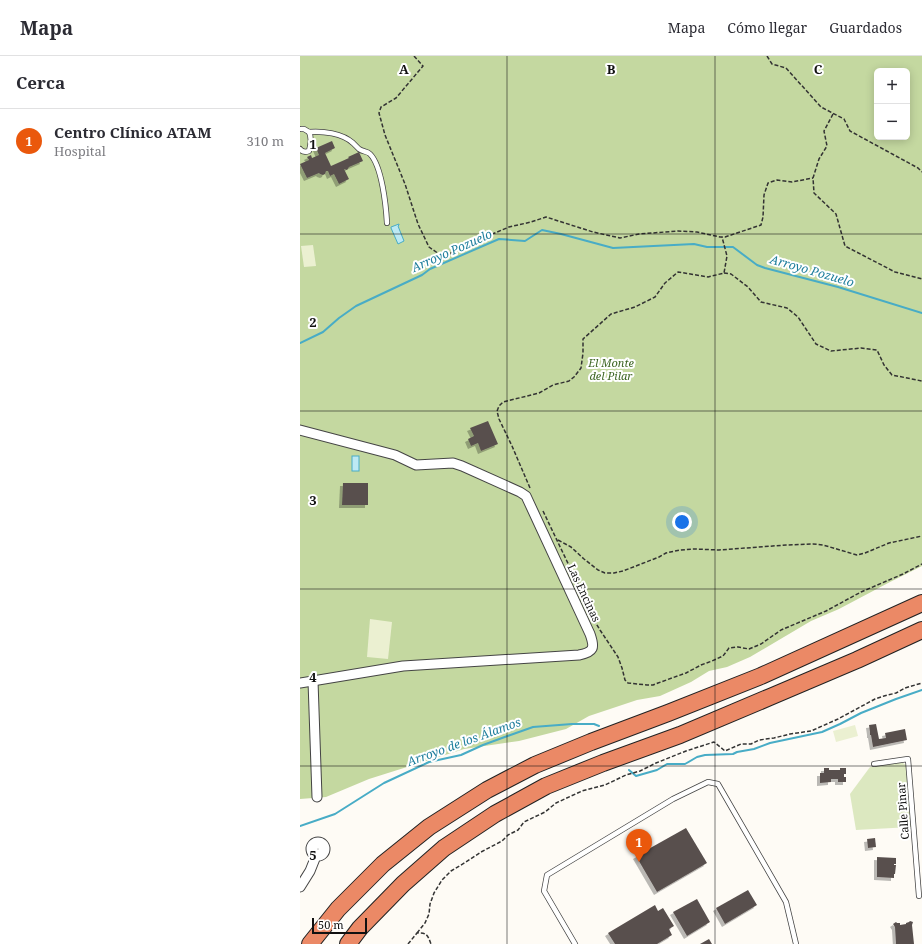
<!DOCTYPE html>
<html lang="es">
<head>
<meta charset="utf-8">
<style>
  body { margin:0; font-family:"Noto Serif",serif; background:#f2f2f3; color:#2b2b33 }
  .controls { position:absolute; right:12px; top:12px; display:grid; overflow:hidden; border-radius:6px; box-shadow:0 2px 10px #0003 }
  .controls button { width:36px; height:36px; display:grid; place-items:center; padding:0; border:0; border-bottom:1px solid #e1e1e2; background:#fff; color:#2b2b33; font:20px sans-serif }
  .scale { position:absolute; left:12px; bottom:10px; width:55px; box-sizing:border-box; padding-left:4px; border:2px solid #111; border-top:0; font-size:11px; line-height:14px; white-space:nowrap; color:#111; -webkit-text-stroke:3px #fff; paint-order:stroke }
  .you { position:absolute; left:382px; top:466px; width:14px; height:14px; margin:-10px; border:3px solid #fff; border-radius:50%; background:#1a73e8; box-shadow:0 0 0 6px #1a73e833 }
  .badge { display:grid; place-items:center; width:26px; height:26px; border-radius:50%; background:#ea580c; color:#fff; font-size:13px; font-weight:700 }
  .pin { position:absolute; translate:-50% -33px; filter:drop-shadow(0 1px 2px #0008) }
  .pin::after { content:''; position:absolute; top:21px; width:14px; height:12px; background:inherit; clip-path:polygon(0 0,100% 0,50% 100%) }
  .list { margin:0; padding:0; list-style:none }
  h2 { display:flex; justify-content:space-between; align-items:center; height:52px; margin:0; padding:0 16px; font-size:17px }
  h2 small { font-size:13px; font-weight:400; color:#7c7c81 }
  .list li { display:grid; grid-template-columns:26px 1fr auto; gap:12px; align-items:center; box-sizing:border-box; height:64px; padding:0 16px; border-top:1px solid #e1e1e2 }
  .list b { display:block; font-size:15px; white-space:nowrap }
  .list p { margin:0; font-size:13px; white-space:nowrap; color:#7c7c81 }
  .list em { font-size:13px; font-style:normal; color:#7c7c81 }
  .map { position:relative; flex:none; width:622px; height:888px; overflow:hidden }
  header { display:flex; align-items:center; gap:24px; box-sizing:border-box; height:56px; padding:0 20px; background:#fff; border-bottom:1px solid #e1e1e2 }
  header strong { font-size:19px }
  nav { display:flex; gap:22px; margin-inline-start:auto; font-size:14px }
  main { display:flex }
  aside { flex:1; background:#fff }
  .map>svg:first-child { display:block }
  .green { fill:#dce8c0 }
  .forest { fill:#c4d8a0; fill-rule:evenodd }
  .pitch { fill:#ebf0d1 }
  .water { fill:#bde9f3; stroke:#48acc6 }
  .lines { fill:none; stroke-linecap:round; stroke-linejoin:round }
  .stream { stroke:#48acc6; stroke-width:2 }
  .building { fill:#59504e; filter:url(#shadow) }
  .service-casing { stroke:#444; stroke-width:6 }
  .minor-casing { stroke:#444; stroke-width:11 }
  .tertiary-casing { stroke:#444; stroke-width:13 }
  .motorway-casing { stroke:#222; stroke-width:18 }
  .path { stroke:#333; stroke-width:1.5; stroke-dasharray:4 2; stroke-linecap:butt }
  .service { stroke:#fff; stroke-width:4.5 }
  .minor { stroke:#fff; stroke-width:9 }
  .tertiary { stroke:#fff; stroke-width:11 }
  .motorway { stroke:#eb8966; stroke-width:16 }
  .grid { fill:none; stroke:#111; stroke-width:1; stroke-opacity:0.55 }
  .labels { text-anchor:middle; stroke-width:4; stroke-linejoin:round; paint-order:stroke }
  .park-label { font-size:11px; font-style:italic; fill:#3e6624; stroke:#fff }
  .street-label { font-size:11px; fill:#111; stroke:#fff }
  .water-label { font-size:12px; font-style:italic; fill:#207f9d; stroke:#fff }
  .grid-label { font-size:13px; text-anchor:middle; font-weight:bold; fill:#111; stroke:#fff; stroke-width:4; stroke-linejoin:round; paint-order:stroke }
</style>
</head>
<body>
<header>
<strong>Mapa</strong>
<nav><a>Mapa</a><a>Cómo llegar</a><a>Guardados</a></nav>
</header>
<main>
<aside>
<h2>Cerca<small></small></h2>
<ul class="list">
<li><span class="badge">1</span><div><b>Centro Clínico ATAM</b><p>Hospital</p></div><em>310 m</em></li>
</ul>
</aside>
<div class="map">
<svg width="622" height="888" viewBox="0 0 622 888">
  <defs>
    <filter id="shadow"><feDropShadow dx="-3" dy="3" stdDeviation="0" flood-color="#0004"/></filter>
  </defs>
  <rect width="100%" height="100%" fill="#fefbf5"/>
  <!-- green -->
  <polygon class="green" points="601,706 606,709 611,771 556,774 550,738 570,711"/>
  <!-- forest -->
  <path class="forest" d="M0,0H622V510L590,526L539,553L511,565L450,601L427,611L409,615L391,626L360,640L337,644L289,660L266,673L219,685L164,693L69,723L26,741L0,743ZM577,15H607V81H577Z"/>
  <!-- pitch -->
  <g class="pitch">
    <polygon points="13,189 16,210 4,211 1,190"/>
    <polygon points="70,563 92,566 88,603 67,601"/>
    <polygon points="555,669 558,680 536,686 533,675"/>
  </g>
  <!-- water -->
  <g class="water">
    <polygon points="99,168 99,169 98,170 104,185 98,188 91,172 91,171"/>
    <rect x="52" y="400" width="7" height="15"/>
  </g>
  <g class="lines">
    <!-- stream -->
    <g class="stream">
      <polyline points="0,287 23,276 39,262 56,250 122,219 130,213 199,183 225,185 242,174 261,178 313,192 394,188 407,191 433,191 457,209 465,212 538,231 622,257"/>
      <polyline points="329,714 336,720 357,714 367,708 385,708 397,701 405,699 433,698 437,696 454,693 470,687 522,676 540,668 561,657 596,643 622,634"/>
      <polyline points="0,770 35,758 84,727 129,706 161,699 183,689 202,682 233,671 272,668 294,668 299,670"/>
    </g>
  </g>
  <!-- building -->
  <g class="building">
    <polygon points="32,85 35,92 25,97 31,110 49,102 48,101 59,96 63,105 49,111 47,114 44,113 49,123 39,128 34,118 30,120 28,115 26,115 25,118 23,119 20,118 19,117 7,122 0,108 9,104 7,101 11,99 12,102 19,99 16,92"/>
    <polygon points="188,365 198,388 181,395 178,387 171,390 168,383 174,380 170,372"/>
    <polygon points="43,427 68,427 68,449 42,449"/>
    <polygon points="576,668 579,683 586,682 585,677 605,673 607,684 573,691 571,679 570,679 570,676 569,669"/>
    <polygon points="524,712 529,712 529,714 540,714 540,712 546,712 546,718 544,718 544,721 546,721 546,726 538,726 538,723 531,723 531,726 520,727 520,717 524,717"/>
    <polygon points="386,772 407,807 357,836 336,800"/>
    <polygon points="575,782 576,791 568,792 567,783"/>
    <polygon points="577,801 596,802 596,808 594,808 594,809 596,809 595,818 594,818 594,822 577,821"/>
    <polygon points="448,834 457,849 425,868 416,852"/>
    <polygon points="397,843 410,866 387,880 373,856"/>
    <polygon points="355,849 358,855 363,852 374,870 369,873 372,879 357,888 315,888 308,877"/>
    <polygon points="610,865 613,866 612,869 614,888 596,888 595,871 593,868 596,866 597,867 600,867 600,869 606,868 606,867 609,866"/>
    <polygon points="409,883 412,888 400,888"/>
  </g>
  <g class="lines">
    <defs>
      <g id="service">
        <path d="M9,76C23,75 42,77 53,87C55,89 57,91 59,93C63,96 67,95 70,98C82,110 86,150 87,167"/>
        <path d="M0,93C2,96 6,96 9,95C11,88 12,82 9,76L4,73H1"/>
        <polyline points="574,708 608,703 619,840"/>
        <polyline points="275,888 244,835 247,819 373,743 408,726 418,728 486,846 496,888"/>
      </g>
      <g id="minor">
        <path d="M0,374L95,399L116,409L153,407L162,410L220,436L226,440L290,578C295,592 294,596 279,599L103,610L0,627"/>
        <polyline points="13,625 17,741"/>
        <polyline points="0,831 10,815 16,800"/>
      </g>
      <circle id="tertiary" cx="18" cy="793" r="6"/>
      <g id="motorway">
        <polyline points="10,888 38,853 83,808 129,771 187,734 235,709 291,686 368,657 461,620 622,547"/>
        <polyline points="48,888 60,872 103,828 144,792 195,758 246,730 303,707 380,679 470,641 557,604 622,574"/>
      </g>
    </defs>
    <!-- service casing -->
    <use href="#service" class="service-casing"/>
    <!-- minor casing -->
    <use href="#minor" class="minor-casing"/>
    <!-- tertiary casing -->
    <use href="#tertiary" class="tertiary-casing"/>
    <!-- motorway casing -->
    <use href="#motorway" class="motorway-casing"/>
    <!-- path -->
    <g class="path">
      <polyline points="114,0 123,10 96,42 81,51 79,57 85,79 105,128 118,168 129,191 139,198 148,200 160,188 190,179 209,171 231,166 246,161 293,176 320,182 339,178 378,175 397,176 420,181 425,181 461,169 463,161 464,139 468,127 477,124 492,126 513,122"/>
      <polyline points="467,0 472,8 486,12 521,51 544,63 550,75 618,112 622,116"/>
      <polyline points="533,58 524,75 527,90 519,103 513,122 514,137 536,158 545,190 595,216 622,223"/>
      <polyline points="424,217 431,218 448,231 461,246 487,252 498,261 516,288 531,295 561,292 577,294 584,309 592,319 622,325"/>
      <polyline points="230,432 212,390 199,363 197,355 199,350 203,346 239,337 253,329 269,325 274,321 281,312 283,297 283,283 311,258 335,251 355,241 365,227 378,216 408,221 424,217 427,200 422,181"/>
      <polyline points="243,455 285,543 291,559 300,574 318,601 322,612 325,624 328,627 347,629 353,629 358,627 386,617 401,609 412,605 423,600 429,592 438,591 449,593 461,588 481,574 526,555 561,536 603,518 622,508"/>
      <polyline points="258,484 271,491 284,503 298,514 305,517 314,517 323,515 359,501 366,497 380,494 394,493 419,494 486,489 513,488 523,489 557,499 565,497 589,487 622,480"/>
      <polyline points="117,877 125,867 129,858 130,848 134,837 142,824 151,815 166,806 181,796 202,785 208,779 218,774 224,766 245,756 256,747 282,735 305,729 326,719 340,715 356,707 386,695 414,686 425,695 441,688 451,688 459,684 474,682 490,678 511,675 538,663 575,643 584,640 596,637 605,632 622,627"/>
      <path d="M108,888L117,877C127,876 128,880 131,888"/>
    </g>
    <!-- service -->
    <use href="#service" class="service"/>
    <!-- minor -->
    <use href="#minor" class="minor"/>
    <!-- tertiary -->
    <use href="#tertiary" class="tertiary"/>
    <!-- motorway -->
    <use href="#motorway" class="motorway"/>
  </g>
  <!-- grid -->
  <path class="grid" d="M207,0V888M415,0V888M0,178H622M0,355H622M0,533H622M0,710H622"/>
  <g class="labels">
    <!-- park labels -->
    <g class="park-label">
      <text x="311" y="311">El Monte<tspan x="311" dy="13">del Pilar</tspan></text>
    </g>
    <!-- street labels -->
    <g class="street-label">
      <text transform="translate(284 537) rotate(65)" y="4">Las Encinas</text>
      <text transform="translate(603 755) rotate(-94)" y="4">Calle Pinar</text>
    </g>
    <!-- water labels -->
    <g class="water-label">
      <text transform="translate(152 195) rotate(-24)" y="4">Arroyo Pozuelo</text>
      <text transform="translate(512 215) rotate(16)" y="4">Arroyo Pozuelo</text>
      <text transform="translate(164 686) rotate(-20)" y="4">Arroyo de los Álamos</text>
    </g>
  </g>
  <g class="grid-label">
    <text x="104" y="18">A</text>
    <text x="311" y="18">B</text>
    <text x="518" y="18">C</text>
    <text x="13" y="93">1</text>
    <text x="13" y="271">2</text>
    <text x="13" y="449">3</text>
    <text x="13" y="626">4</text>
    <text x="13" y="804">5</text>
  </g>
</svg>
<div class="controls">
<button>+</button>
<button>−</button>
</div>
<div class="scale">50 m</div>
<div class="you"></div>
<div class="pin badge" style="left:339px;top:806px">1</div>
</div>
</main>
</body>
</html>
